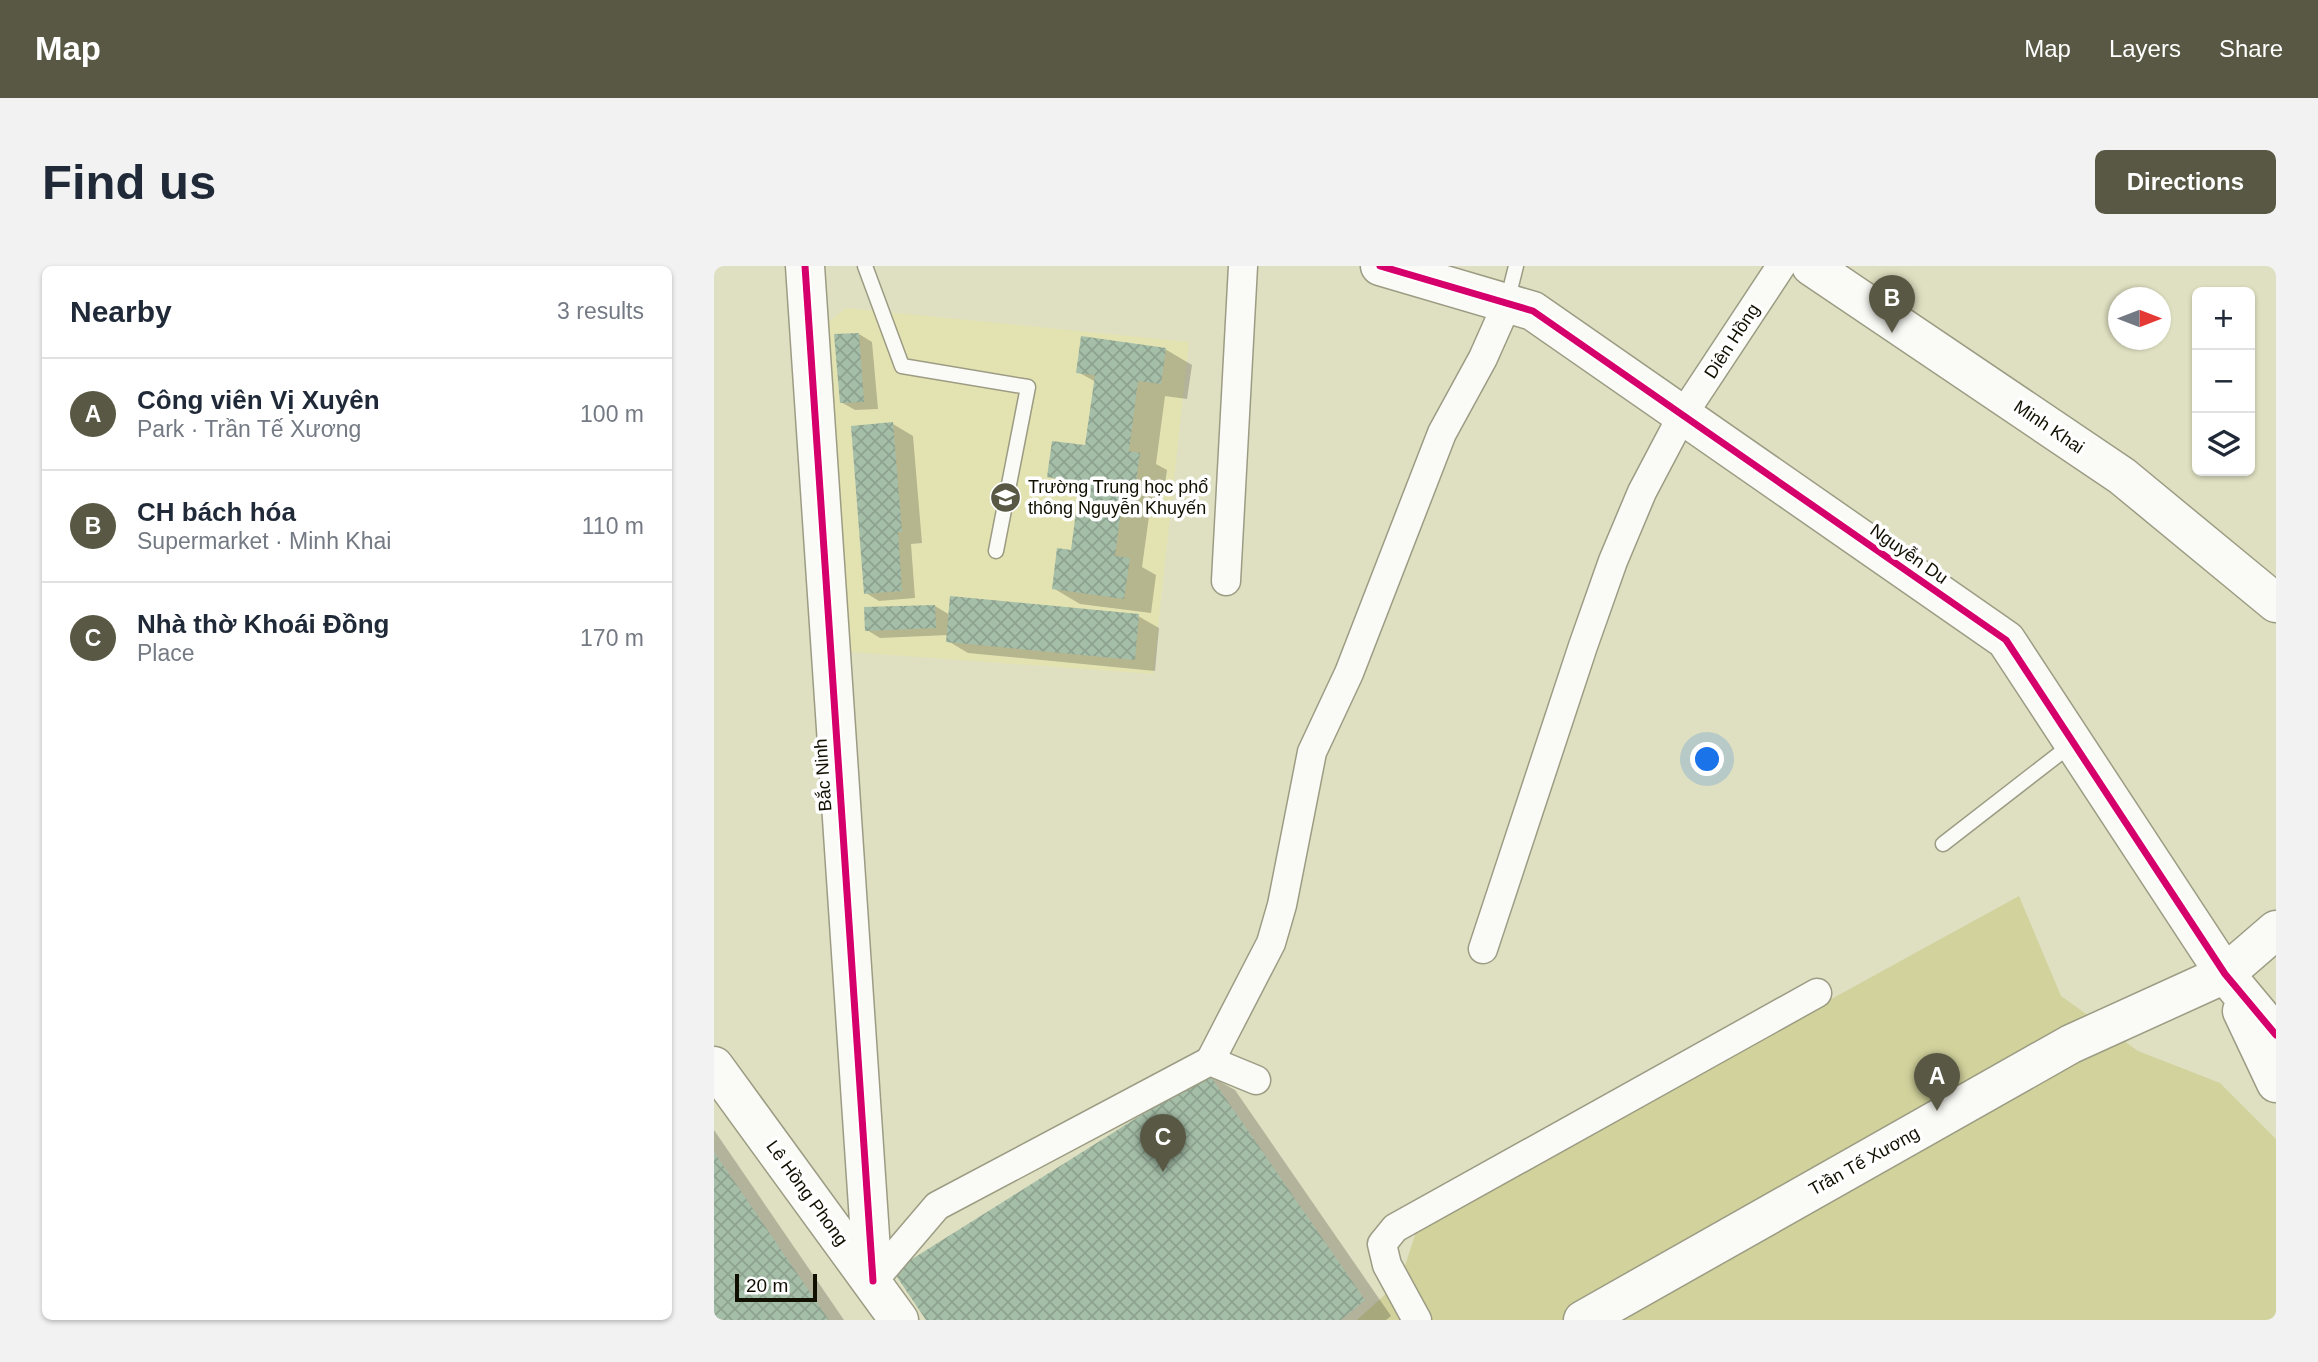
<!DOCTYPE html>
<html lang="en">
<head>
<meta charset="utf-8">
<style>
  body { margin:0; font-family:Helvetica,sans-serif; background:#f2f2f3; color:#1f2937 }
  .controls { position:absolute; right:21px; top:21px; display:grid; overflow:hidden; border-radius:10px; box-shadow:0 2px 5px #0004 }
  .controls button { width:63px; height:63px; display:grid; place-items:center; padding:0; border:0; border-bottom:2px solid #e0e1e3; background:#fff; color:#1f2937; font:35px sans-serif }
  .compass { position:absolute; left:1394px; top:21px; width:63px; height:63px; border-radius:50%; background:#fff; box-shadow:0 2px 5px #0004; rotate:90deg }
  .scale { position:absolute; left:21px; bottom:18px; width:82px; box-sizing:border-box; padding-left:7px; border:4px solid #100f00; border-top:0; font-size:19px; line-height:24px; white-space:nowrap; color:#100f00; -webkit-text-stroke:5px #fff; paint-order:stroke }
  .you { position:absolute; left:994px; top:494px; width:24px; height:24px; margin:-18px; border:5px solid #fff; border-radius:50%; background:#1a73e8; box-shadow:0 0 0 10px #1a73e833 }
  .badge { display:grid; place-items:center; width:46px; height:46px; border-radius:50%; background:#585844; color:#fff; font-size:23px; font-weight:700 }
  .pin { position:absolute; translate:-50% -58px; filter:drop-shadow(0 2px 4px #0008) }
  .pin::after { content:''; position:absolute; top:37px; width:24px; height:21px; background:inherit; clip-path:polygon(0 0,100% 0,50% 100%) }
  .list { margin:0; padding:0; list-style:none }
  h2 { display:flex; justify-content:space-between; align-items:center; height:91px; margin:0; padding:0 28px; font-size:30px }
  h2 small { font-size:23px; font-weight:400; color:#747a83 }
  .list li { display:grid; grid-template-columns:46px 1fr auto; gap:21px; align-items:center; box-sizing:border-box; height:112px; padding:0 28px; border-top:2px solid #e0e1e3 }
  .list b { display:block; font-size:26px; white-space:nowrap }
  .list p { margin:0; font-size:23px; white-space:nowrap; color:#747a83 }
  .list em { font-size:23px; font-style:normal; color:#747a83 }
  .icon { flex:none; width:38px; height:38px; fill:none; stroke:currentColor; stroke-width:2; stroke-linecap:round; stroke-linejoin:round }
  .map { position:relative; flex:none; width:1562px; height:1054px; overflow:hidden; border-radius:10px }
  header { display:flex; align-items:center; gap:42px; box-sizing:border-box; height:98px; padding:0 35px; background:#585844; color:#fff }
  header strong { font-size:33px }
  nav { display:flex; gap:38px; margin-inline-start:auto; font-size:24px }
  .intro { display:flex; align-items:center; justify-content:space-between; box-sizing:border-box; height:168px; padding:0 42px }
  h1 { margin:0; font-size:49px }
  .button { padding:18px 32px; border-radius:10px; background:#585844; color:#fff; font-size:24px; font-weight:700 }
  main { display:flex; gap:42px; padding:0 42px }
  aside { flex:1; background:#fff; border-radius:10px; box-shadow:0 2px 5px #0004 }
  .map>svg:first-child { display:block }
  .built { fill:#e3e3b2 }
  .green { fill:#d1d29c }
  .shadow { fill:#0003 }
  .building { fill:url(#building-cross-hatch) }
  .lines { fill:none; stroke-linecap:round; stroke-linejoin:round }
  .lane-casing { stroke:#9c9c84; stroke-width:17 }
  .street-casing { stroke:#9c9c84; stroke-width:31 }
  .secondary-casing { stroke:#9c9c84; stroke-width:41 }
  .lane { stroke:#fafaf6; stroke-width:14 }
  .street { stroke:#fafaf6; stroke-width:28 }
  .secondary { stroke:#fafaf6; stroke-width:38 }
  .cycleway-casing { stroke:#fff; stroke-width:11 }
  .cycleway { stroke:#d6006c; stroke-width:7 }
  .labels { text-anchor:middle; stroke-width:7; stroke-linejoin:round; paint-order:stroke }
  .street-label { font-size:18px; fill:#100f00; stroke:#fff }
  .poi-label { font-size:18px; fill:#100f00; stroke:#fff; text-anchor:start }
</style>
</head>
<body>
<header>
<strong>Map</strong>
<nav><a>Map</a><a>Layers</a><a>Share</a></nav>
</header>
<div class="intro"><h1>Find us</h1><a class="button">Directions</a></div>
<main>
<aside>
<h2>Nearby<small>3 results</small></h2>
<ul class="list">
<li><span class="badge">A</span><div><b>Công viên Vị Xuyên</b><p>Park · Trần Tế Xương</p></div><em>100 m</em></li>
<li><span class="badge">B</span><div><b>CH bách hóa</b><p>Supermarket · Minh Khai</p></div><em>110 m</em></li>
<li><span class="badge">C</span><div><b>Nhà thờ Khoái Đồng</b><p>Place</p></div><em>170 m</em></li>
</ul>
</aside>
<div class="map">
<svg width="1562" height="1054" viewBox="0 0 1562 1054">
  <defs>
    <pattern id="building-cross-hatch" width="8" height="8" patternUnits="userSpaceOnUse" patternTransform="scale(1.75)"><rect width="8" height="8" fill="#a5bea8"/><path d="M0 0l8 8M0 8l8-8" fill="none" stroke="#8da28f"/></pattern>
  </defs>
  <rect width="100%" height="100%" fill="#dfe0c1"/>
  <!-- built -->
  <polygon class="built" points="132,42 475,76 439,408 136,386 111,59"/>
  <!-- green -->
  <polygon class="green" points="1305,630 1347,730 1424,785 1506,817 1562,873 1562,1054 643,1054 686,1015 704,960"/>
  <!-- shadow -->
  <g class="shadow">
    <polygon points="145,68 158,76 164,143 141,144 127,136"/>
    <polygon points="451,83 478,99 473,133 451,130 442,198 453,204 448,238 437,236 428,301 442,309 437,347 366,338 339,322 359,286 367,227 335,210 373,181 382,116 364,106"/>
    <polygon points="179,158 199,170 208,277 197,278 201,332 165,335 152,327"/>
    <polygon points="221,340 236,349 424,350 445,362 441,405 254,387 234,375 234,369 166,372 153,364"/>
    <polygon points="494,809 521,824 677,1050 672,1054 214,1054"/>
    <polygon points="0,864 130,1054 0,1054"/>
  </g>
  <!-- building -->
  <g class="building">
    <polygon points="145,67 150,136 126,137 120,68"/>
    <polygon points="367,70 452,82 447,118 424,115 415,185 426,187 421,223 410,222 401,290 416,292 410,333 338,323 343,282 357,284 366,216 333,211 338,175 371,179 381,109 362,107"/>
    <polygon points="179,156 188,266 184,266 188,325 150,328 137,160"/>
    <polygon points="236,330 425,348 421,394 232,376"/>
    <polygon points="221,339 222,362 151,365 150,341"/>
    <polygon points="494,807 651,1034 627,1054 212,1054 179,1005"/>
    <polygon points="0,886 115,1054 0,1054"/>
  </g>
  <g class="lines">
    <defs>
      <g id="lane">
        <polyline points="151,0 188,100 314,121 282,285"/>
        <polyline points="793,36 802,0"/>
        <polyline points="1229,578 1358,478"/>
      </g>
      <g id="street">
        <polyline points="512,315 529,0"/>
        <polyline points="769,683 869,380 899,295 928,226 968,150 1067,0"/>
        <polyline points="496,795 557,677 568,639 598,486 635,407 728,167 769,92 793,38"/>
        <polyline points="159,1015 223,940 496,795 542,814"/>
        <polyline points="703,1054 673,999 668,978 681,962 1103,727"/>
      </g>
      <g id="secondary">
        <polyline points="91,0 159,1015"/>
        <polyline points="666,0 819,45 1292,374 1511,708 1562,769"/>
        <polyline points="1097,0 1408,210 1562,337"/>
        <polyline points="1528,745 1562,817"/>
        <polyline points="0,800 185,1054"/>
        <polyline points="869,1054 1357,778 1511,708 1562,664"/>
      </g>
    </defs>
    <!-- lane casing -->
    <use href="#lane" class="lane-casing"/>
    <!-- street casing -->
    <use href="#street" class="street-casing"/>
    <!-- secondary casing -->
    <use href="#secondary" class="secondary-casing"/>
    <!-- lane -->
    <use href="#lane" class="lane"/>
    <!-- street -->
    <use href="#street" class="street"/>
    <!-- secondary -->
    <use href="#secondary" class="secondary"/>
    <defs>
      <g id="cycleway">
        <polyline points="91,0 159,1015"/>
        <polyline points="666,0 819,45 1292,374 1511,708 1562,769"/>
      </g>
    </defs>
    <!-- cycleway casing -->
    <use href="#cycleway" class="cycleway-casing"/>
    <!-- cycleway -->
    <use href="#cycleway" class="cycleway"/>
  </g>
  <!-- icons -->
  <defs>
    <symbol id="school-disc" viewBox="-11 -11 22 22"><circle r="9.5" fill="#585844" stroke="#fff"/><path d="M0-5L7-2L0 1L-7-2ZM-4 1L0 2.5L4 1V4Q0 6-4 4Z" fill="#fff"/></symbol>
  </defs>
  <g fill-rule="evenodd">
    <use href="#school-disc" x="274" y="214" width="35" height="35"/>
  </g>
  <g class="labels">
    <!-- street labels -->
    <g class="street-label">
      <text transform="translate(1018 75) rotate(-57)" y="6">Diên Hồng</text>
      <text transform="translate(1335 161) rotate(34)" y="6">Minh Khai</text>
      <text transform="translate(1195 288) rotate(35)" y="6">Nguyễn Du</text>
      <text transform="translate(109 509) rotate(-94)" y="6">Bắc Ninh</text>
      <text transform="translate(1150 895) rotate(-29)" y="6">Trần Tế Xương</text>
      <text transform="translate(93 927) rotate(54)" y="6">Lê Hồng Phong</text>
    </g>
    <!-- poi labels -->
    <g class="poi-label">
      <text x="314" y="227">Trường Trung học phổ<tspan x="314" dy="21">thông Nguyễn Khuyến</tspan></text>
    </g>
  </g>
</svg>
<div class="controls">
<button>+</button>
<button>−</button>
<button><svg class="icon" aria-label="layers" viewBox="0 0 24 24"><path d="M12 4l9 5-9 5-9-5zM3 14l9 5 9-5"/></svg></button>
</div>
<svg class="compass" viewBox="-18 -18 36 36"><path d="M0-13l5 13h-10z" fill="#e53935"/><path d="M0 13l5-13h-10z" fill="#747a83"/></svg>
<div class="scale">20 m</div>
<div class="you"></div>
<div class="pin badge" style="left:1223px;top:845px">A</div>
<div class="pin badge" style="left:1178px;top:67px">B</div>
<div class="pin badge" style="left:449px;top:906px">C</div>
</div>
</main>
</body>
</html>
